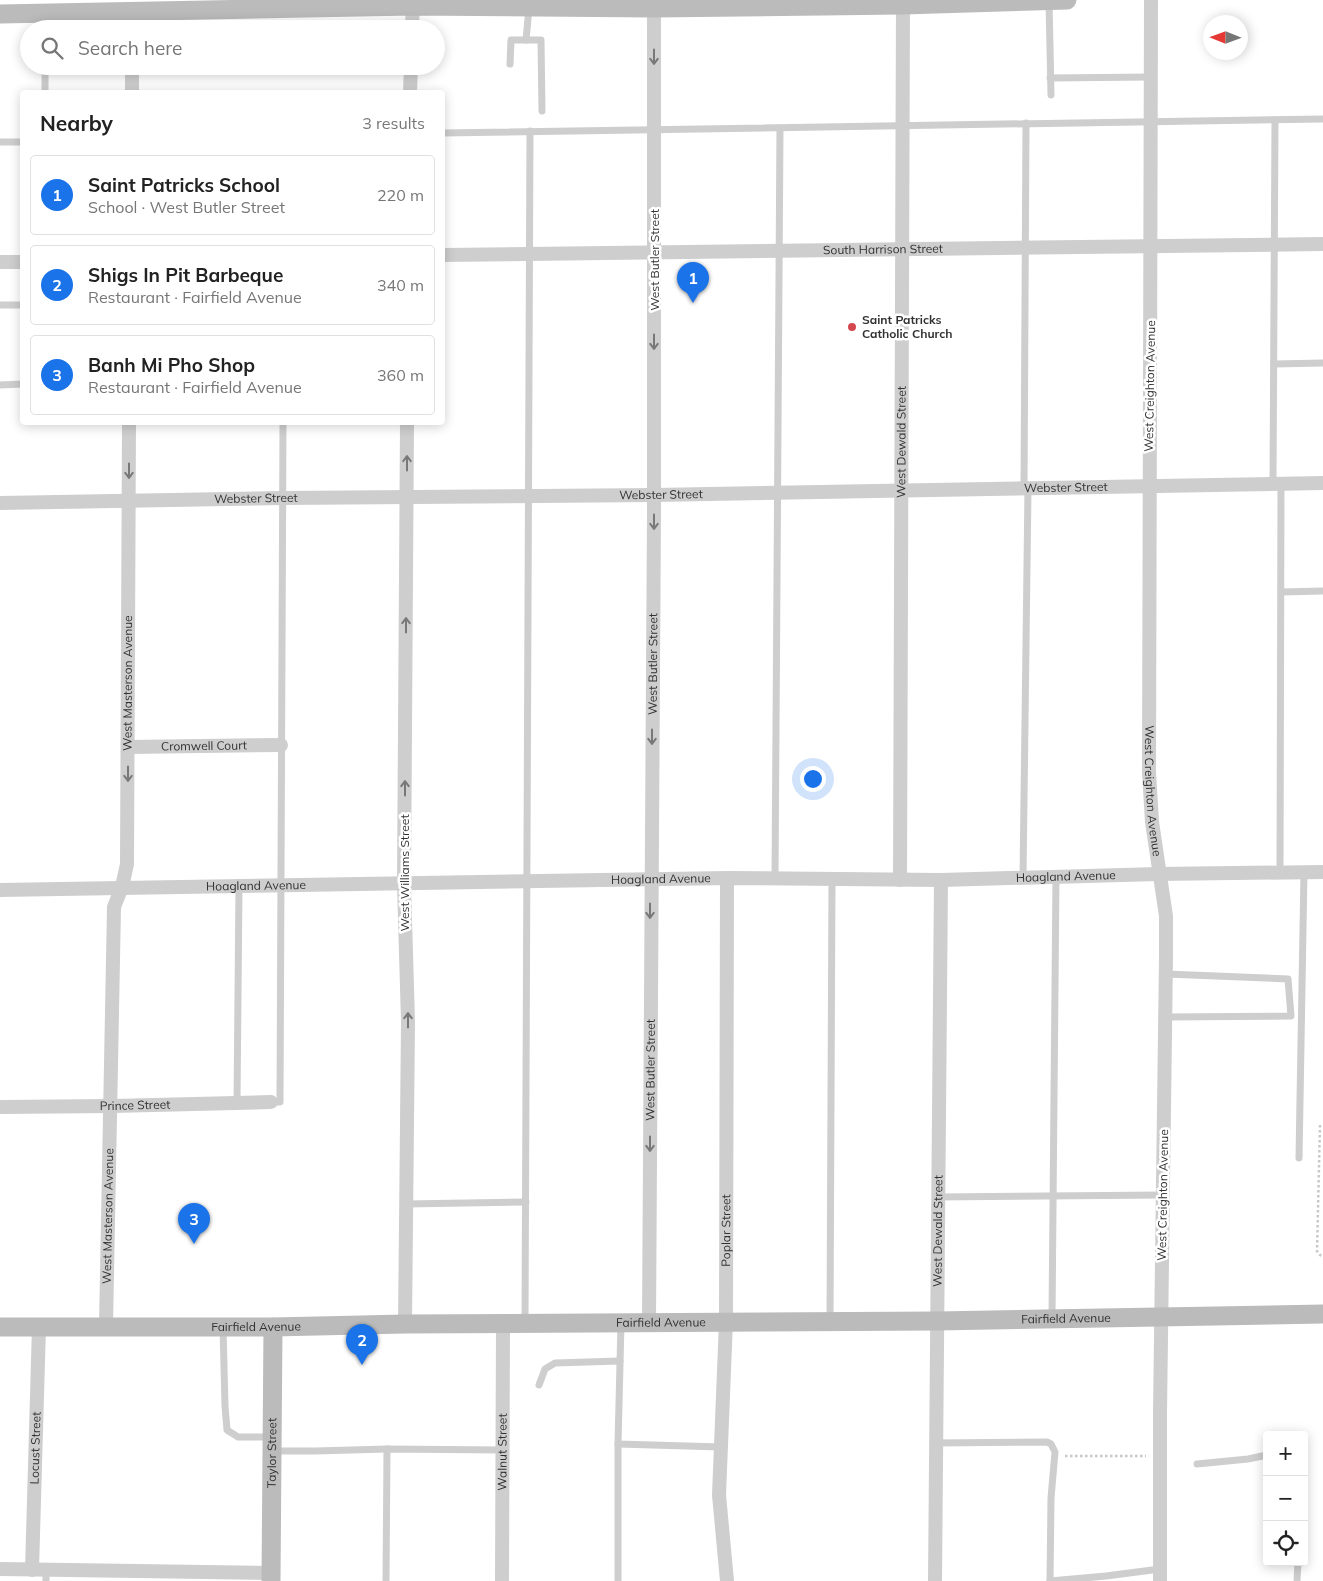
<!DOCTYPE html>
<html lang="en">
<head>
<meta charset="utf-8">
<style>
  body { margin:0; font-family:Mulish,sans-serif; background:#f6f6f6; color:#222 }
  .controls { position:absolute; right:15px; bottom:15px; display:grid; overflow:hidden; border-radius:5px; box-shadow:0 2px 12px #0003 }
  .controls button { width:45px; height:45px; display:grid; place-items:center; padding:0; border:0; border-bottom:1px solid #e0e0e0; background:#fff; color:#222; font:25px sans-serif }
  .compass { position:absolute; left:1203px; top:15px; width:45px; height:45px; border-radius:50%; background:#fff; box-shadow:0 2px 12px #0003; rotate:271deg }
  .you { position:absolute; left:812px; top:778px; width:18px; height:18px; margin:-12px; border:4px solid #fff; border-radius:50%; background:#1a73e8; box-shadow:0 0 0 8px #1a73e833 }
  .badge { display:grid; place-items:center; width:32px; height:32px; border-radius:50%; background:#1a73e8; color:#fff; font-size:16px; font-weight:700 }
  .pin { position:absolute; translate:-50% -41px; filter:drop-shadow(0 1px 2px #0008) }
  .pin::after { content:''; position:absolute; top:26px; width:18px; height:15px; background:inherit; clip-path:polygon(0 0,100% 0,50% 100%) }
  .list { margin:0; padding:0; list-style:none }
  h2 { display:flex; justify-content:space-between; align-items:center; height:65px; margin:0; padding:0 20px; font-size:21px }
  h2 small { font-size:16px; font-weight:400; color:#767676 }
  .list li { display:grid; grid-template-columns:32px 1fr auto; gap:15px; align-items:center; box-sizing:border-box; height:80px; margin:0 10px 10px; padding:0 10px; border:1px solid #e0e0e0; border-radius:5px }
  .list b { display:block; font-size:19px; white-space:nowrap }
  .list p { margin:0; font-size:16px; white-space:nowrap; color:#767676 }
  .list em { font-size:16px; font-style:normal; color:#767676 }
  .icon { flex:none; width:28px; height:28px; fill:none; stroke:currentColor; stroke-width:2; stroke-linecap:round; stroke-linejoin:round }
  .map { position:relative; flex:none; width:1323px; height:1581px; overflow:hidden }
  .search { position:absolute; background:#fff; box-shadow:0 2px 12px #0003; left:20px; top:20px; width:425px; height:55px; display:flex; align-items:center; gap:12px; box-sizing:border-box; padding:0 18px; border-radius:28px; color:#767676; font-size:19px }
  .panel { position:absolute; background:#fff; box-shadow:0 2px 12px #0003; left:20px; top:90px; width:425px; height:335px; border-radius:5px }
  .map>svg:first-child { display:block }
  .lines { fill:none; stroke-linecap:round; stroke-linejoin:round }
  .path { stroke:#c8c8c8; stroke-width:2.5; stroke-dasharray:2.5 2.5; stroke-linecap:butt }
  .lane { stroke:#cecece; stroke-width:7 }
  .street { stroke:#cecece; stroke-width:14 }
  .secondary { stroke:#bbb; stroke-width:19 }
  .oneway { stroke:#787878 }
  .poi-dot { fill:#d3484f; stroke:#fff; stroke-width:2 }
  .labels { text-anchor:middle; stroke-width:5; stroke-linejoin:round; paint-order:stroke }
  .street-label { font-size:12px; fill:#313131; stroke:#fff }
  .poi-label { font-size:12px; font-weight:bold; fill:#313131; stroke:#fff; text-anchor:start }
</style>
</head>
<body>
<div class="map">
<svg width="1323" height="1581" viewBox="0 0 1323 1581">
  <rect width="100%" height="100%" fill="#fff"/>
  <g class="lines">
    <!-- path -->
    <g class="path">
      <polyline points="1320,1125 1317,1251 1320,1255 1323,1256"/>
      <polyline points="1065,1456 1146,1456"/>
    </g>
    <!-- lane -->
    <g class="lane">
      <polyline points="1049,1 1051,95"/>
      <polyline points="529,8 526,40 541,40 542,111"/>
      <polyline points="45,13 45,29"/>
      <polyline points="510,64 511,40 526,40"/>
      <polyline points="45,66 45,92"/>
      <polyline points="1050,78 1151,77"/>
      <polyline points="442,133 1323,119"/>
      <polyline points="0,142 22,142"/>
      <polyline points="0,305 22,305"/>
      <polyline points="1274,364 1323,363"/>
      <polyline points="0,385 22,384"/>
      <polyline points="1273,483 1275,120"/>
      <polyline points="1024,488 1026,123"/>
      <polyline points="1281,592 1323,591"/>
      <polyline points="1280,872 1281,483"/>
      <polyline points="1023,878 1028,488"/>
      <polyline points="775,879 780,128"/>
      <polyline points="1165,1017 1291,1016 1288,979 1166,974"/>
      <polyline points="271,1102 280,1102 283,422"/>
      <polyline points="237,1103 239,886"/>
      <polyline points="1299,1158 1304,872"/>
      <polyline points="938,1197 1163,1195"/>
      <polyline points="406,1204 526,1202"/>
      <polyline points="1052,1318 1056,877"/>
      <polyline points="830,1321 832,879"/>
      <polyline points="525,1323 530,131"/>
      <polyline points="621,1323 618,1444 721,1447"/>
      <polyline points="223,1327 225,1406 227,1430 238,1437 271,1437"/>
      <polyline points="539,1385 545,1369 555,1363 620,1361"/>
      <polyline points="936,1443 1047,1442 1051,1444 1055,1452 1051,1498 1050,1581"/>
      <polyline points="618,1444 618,1581"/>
      <polyline points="272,1451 315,1451 387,1449"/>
      <polyline points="1197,1464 1248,1459 1267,1455"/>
      <polyline points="46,1571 46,1581"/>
      <polyline points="386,1581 387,1449 502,1450"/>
      <polyline points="1050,1581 1106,1576 1160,1569"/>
      <polyline points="1297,1581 1298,1562"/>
    </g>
    <!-- street -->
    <g class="street">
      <path id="s1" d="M1151,0L1149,772L1152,822L1166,916V957L1160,1413V1581"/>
      <polyline points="132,10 132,29"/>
      <polyline points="412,29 413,0"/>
      <polyline points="132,66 132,92"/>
      <polyline points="410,92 411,66"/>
      <path id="s2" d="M442,255L1323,244"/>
      <polyline points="0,262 22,262"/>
      <path id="s3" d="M0,503L282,498L654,495L1323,483"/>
      <path id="s4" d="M128,747L281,745"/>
      <path id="s5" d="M900,880L903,0"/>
      <path id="s6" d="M0,890L727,878L941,880L1158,874L1323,872"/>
      <path id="s7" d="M0,1107L112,1106L271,1102"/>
      <path id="s8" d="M649,1322L654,512V8"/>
      <polyline points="405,1324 408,1022 404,884 407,422"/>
      <path id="s9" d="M106,1326L114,907L122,887L127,864L129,422"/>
      <polyline points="0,1569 271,1573"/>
      <path id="s10" d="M32,1570L39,1326"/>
      <path id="s11" d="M502,1581L503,1324"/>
      <path id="s12" d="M727,1581L719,1495L726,1321L727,878"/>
      <path id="s13" d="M935,1581L941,880"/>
    </g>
    <!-- secondary -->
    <g class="secondary">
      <polyline points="0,14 413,6 654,8 903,5 1067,0"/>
      <path id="s14" d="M0,1327H273L405,1324L937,1321L1323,1314"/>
      <path id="s15" d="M271,1581L273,1327"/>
    </g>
  </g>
  <!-- one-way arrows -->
  <defs><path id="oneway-shaft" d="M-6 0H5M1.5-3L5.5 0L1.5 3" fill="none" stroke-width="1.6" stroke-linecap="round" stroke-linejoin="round" transform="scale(1.25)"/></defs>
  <g class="oneway">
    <use href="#oneway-shaft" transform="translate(654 57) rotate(90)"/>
    <use href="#oneway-shaft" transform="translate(654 342) rotate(90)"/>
    <use href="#oneway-shaft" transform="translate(407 463) rotate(-90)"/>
    <use href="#oneway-shaft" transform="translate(129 471) rotate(90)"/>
    <use href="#oneway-shaft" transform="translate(654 522) rotate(90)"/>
    <use href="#oneway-shaft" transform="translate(406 625) rotate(-90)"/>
    <use href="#oneway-shaft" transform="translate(652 737) rotate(90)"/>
    <use href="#oneway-shaft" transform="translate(128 774) rotate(90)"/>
    <use href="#oneway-shaft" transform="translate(405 788) rotate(-90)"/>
    <use href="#oneway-shaft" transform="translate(650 911) rotate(90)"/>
    <use href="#oneway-shaft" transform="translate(408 1020) rotate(-90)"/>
    <use href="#oneway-shaft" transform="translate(650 1144) rotate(90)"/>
  </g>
  <!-- markers -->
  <circle class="poi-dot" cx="852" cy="327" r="5"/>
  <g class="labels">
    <!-- street labels -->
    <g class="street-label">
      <text dy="4" stroke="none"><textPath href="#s2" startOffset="441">South Harrison Street</textPath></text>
      <text transform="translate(655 260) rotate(-90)" y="4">West Butler Street</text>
      <text transform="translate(1150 386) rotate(-89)" y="4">West Creighton Avenue</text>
      <text dy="4" stroke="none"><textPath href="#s5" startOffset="438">West Dewald Street</textPath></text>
      <text dy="4" stroke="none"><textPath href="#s3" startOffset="1066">Webster Street</textPath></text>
      <text dy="4" stroke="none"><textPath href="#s3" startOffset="661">Webster Street</textPath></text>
      <text dy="4" stroke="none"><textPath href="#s3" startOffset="256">Webster Street</textPath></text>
      <text dy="4" stroke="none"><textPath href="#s8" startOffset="658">West Butler Street</textPath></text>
      <text dy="4" stroke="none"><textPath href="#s9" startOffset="645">West Masterson Avenue</textPath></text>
      <text dy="4" stroke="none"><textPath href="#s4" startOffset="76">Cromwell Court</textPath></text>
      <text dy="4" stroke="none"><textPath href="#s1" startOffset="791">West Creighton Avenue</textPath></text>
      <text transform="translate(405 873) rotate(-90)" y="4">West Williams Street</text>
      <text dy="4" stroke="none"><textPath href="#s6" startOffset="1066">Hoagland Avenue</textPath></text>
      <text dy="4" stroke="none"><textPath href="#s6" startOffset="661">Hoagland Avenue</textPath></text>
      <text dy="4" stroke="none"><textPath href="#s6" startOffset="256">Hoagland Avenue</textPath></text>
      <text dy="4" stroke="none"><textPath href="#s8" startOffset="252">West Butler Street</textPath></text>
      <text dy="4" stroke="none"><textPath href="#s7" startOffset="135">Prince Street</textPath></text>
      <text transform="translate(1163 1195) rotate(-89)" y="4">West Creighton Avenue</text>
      <text dy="4" stroke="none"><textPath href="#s9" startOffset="110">West Masterson Avenue</textPath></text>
      <text dy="4" stroke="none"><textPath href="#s12" startOffset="351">Poplar Street</textPath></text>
      <text dy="4" stroke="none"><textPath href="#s13" startOffset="350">West Dewald Street</textPath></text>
      <text dy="4" stroke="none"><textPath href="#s14" startOffset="1066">Fairfield Avenue</textPath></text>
      <text dy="4" stroke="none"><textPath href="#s14" startOffset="661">Fairfield Avenue</textPath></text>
      <text dy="4" stroke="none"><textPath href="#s14" startOffset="256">Fairfield Avenue</textPath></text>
      <text dy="4" stroke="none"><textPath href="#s10" startOffset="122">Locust Street</textPath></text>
      <text dy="4" stroke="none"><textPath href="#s11" startOffset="129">Walnut Street</textPath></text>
      <text dy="4" stroke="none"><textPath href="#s15" startOffset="128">Taylor Street</textPath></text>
    </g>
    <!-- poi labels -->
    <g class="poi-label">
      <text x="862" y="324">Saint Patricks<tspan x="862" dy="14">Catholic Church</tspan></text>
    </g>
  </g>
</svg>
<div class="controls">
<button>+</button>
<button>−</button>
<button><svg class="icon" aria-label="locate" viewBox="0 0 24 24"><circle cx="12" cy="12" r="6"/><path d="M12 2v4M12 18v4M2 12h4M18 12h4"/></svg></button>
</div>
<svg class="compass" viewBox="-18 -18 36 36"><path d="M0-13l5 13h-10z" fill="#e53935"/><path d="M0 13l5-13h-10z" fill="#767676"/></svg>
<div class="you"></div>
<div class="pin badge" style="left:693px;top:303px">1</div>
<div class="pin badge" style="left:362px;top:1365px">2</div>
<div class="pin badge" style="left:194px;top:1244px">3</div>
<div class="search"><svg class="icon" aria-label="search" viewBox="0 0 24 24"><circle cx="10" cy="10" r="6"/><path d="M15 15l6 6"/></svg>Search here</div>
<section class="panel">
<h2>Nearby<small>3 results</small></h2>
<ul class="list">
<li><span class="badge">1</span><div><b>Saint Patricks School</b><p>School · West Butler Street</p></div><em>220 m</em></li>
<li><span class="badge">2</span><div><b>Shigs In Pit Barbeque</b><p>Restaurant · Fairfield Avenue</p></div><em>340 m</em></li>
<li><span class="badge">3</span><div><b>Banh Mi Pho Shop</b><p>Restaurant · Fairfield Avenue</p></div><em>360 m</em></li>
</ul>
</section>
</div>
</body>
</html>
